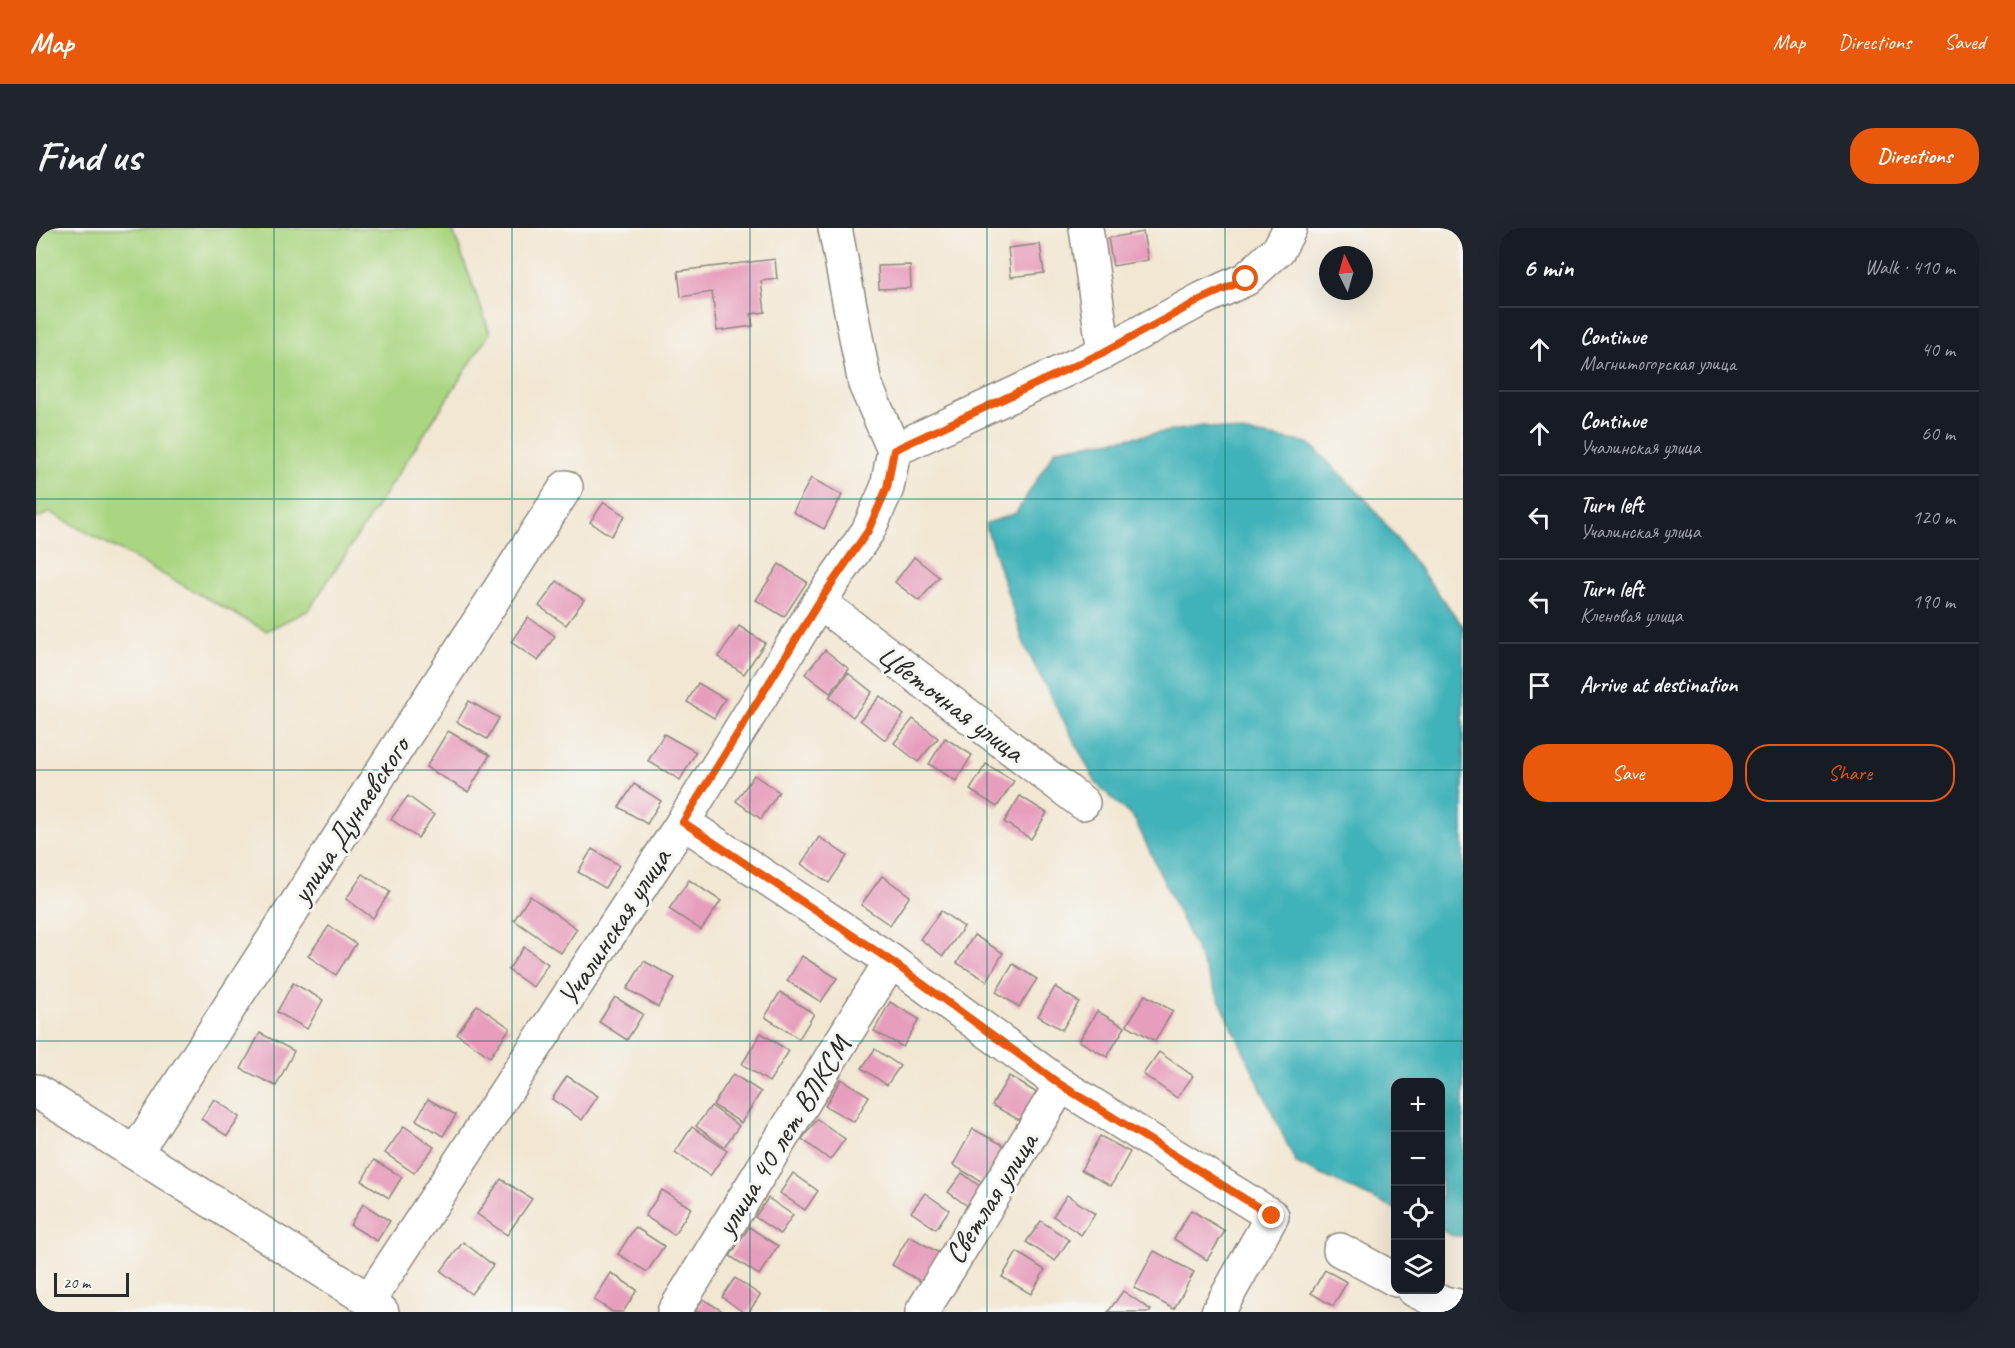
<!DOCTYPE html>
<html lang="en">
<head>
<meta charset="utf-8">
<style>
  body { margin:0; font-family:Caveat,sans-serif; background:#20242c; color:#f1f3f6 }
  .controls { position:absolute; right:18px; bottom:18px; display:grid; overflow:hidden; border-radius:12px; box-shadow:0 6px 24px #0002 }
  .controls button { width:54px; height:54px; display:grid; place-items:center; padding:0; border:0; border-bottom:2px solid #363941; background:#171b24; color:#f1f3f6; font:30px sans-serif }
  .compass { position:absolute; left:1283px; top:18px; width:54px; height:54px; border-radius:50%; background:#171b24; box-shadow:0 6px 24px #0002; rotate:355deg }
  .scale { position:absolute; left:18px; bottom:15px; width:75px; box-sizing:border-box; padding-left:6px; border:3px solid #2b2b2b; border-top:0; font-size:16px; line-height:21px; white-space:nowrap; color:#2b2b2b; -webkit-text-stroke:4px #f6f6f2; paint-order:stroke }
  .stop { position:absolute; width:18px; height:18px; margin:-14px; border:4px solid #ea580c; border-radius:50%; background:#fff }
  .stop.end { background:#ea580c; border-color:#fff; box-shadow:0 2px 6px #0008 }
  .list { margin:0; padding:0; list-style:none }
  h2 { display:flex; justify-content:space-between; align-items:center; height:78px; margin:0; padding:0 24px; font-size:26px }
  h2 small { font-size:20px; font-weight:400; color:#9ea1a6 }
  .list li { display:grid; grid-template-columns:39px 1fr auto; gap:18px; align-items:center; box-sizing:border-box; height:84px; padding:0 24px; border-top:2px solid #363941 }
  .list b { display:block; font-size:22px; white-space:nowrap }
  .list p { margin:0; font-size:20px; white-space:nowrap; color:#9ea1a6 }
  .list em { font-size:20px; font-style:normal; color:#9ea1a6 }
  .actions { display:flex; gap:12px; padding:18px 24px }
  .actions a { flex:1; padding:14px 0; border:2px solid #ea580c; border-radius:24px; text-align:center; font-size:21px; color:#ea580c }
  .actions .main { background:#ea580c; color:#fff }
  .icon { flex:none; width:33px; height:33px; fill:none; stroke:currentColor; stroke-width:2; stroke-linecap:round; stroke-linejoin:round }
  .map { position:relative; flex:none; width:1427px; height:1084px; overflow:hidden; border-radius:24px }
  header { display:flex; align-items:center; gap:36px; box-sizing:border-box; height:84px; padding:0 30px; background:#ea580c; color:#fff }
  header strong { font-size:28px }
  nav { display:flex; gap:33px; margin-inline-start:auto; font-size:21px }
  .intro { display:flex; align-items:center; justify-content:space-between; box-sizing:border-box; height:144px; padding:0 36px }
  h1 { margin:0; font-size:42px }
  .button { padding:15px 27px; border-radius:24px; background:#ea580c; color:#fff; font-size:21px; font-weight:700 }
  main { display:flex; gap:36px; padding:0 36px }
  aside { flex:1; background:#171b24; border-radius:24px; box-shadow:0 6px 24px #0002 }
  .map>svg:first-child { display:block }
  .green { fill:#aad581; stroke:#6a8056; stroke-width:1.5 }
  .water { fill:#41b2b9; stroke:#366e72; stroke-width:1.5 }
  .building { fill:#e79dbc }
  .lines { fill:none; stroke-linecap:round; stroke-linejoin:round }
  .minor-casing { stroke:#8e897f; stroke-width:36 }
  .minor { stroke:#fff; stroke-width:33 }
  .route { stroke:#ea580c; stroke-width:8 }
  .grid { fill:none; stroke:#0f766e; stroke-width:1.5; stroke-opacity:0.55 }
  .labels { text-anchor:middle; stroke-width:6; stroke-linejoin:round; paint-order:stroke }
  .street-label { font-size:30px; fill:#2b2b2b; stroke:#f6f6f2 }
</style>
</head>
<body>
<header>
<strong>Map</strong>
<nav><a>Map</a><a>Directions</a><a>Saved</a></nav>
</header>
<div class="intro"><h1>Find us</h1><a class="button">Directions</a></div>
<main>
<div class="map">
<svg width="1427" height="1084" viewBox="0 0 1427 1084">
  <rect width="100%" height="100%" fill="#f6f6f2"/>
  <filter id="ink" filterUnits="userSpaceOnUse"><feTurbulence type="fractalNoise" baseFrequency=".0167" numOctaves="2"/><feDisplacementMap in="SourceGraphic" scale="12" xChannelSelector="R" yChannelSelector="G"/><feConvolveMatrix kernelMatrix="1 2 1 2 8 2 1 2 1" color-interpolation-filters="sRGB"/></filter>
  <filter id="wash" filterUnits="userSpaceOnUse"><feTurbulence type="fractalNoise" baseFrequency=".008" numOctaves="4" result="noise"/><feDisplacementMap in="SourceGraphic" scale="24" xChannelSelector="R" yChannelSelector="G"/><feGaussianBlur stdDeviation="1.35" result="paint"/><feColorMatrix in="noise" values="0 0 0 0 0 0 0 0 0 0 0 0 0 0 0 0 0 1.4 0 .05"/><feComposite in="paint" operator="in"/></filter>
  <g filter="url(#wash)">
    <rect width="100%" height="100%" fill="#f2e7d3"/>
    <!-- green -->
    <polygon class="green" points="0,0 416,0 454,105 273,382 230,403 14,284 0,291"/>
    <!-- water -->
    <polygon class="water" points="1167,198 1273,215 1334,276 1427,398 1427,1008 1417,1008 1405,1002 1404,854 1360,854 1359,981 1260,935 1099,592 1060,555 989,419 949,296 980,285 1020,221"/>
    <g id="blocks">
      <!-- building -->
      <g class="building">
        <polygon points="1107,4 1112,32 1077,38 1072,10"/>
        <polygon points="1004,16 1008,45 975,49 972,20"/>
        <polygon points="739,31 741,51 725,53 729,84 715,86 717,98 681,103 676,64 645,69 642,43"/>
        <polygon points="874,37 875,60 843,61 842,38"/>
        <polygon points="775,250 806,267 788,301 757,284"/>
        <polygon points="568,274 589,288 575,308 554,294"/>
        <polygon points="878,329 903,349 883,373 859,354"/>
        <polygon points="743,336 771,354 748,389 720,372"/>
        <polygon points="521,353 548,372 530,397 503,378"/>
        <polygon points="492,389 519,408 502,433 475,414"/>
        <polygon points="703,398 729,415 708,446 682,429"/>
        <polygon points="789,422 813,441 794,465 769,446"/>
        <polygon points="812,445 836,464 817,489 793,469"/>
        <polygon points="662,455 689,471 678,490 651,474"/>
        <polygon points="844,468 868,487 849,512 824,492"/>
        <polygon points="433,473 463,490 451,511 421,494"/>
        <polygon points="877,491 902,510 882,534 858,515"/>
        <polygon points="412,503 454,527 432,564 390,539"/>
        <polygon points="628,506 660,524 644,552 612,533"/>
        <polygon points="909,510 936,527 920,553 893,536"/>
        <polygon points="950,536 978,553 961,579 934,562"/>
        <polygon points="718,547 743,564 725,591 700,573"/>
        <polygon points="598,556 625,573 611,596 583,579"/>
        <polygon points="372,568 398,587 382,610 355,591"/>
        <polygon points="984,568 1011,585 995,611 968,594"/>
        <polygon points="783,609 811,628 793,655 765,636"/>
        <polygon points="556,621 583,637 569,660 542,644"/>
        <polygon points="327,646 354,664 337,690 310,671"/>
        <polygon points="846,648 874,668 854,697 825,677"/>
        <polygon points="653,652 685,673 665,702 633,681"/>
        <polygon points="494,668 541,701 525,725 478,692"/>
        <polygon points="905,683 928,699 907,728 884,711"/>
        <polygon points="293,698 320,716 300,747 272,728"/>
        <polygon points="938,707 967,725 951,753 921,735"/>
        <polygon points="488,719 512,736 497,759 472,742"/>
        <polygon points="766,728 801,750 785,774 751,753"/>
        <polygon points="608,733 639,750 622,779 591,761"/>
        <polygon points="977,736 1001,751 983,779 960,764"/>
        <polygon points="257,755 287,772 271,801 241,784"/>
        <polygon points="1019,759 1043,774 1026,802 1002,788"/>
        <polygon points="744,764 778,786 763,811 729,789"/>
        <polygon points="1109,767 1137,783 1119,813 1091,797"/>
        <polygon points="579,769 607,786 591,812 563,794"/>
        <polygon points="854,774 883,791 867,819 838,803"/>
        <polygon points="441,777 474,800 454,829 421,806"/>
        <polygon points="1061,783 1089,799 1071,829 1043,813"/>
        <polygon points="224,805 258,823 240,858 205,841"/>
        <polygon points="725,805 753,823 733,854 706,836"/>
        <polygon points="839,821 864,838 851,857 826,840"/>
        <polygon points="1123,824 1157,848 1141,870 1107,846"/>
        <polygon points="697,846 725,864 705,895 677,877"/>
        <polygon points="531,848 562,868 546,892 516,871"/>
        <polygon points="973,848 1001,865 985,893 956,877"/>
        <polygon points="805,851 833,868 818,894 789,878"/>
        <polygon points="178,871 204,889 191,908 165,891"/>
        <polygon points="392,871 420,887 407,908 380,892"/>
        <polygon points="675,878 703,898 688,919 660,898"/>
        <polygon points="781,891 809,911 794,932 766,911"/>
        <polygon points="368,898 398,919 378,945 349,925"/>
        <polygon points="656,899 691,923 674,948 639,924"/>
        <polygon points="937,901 969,918 948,955 917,937"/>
        <polygon points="1064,908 1094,924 1075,958 1045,942"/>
        <polygon points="338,932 366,949 353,970 326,953"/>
        <polygon points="757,945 782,963 769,982 744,965"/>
        <polygon points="926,945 950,963 937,982 912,964"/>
        <polygon points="465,951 496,971 471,1007 441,986"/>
        <polygon points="626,962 655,980 638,1007 609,988"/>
        <polygon points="889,965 913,982 900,1001 875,984"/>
        <polygon points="1031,967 1059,986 1045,1007 1017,988"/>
        <polygon points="732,970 757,987 744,1006 719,989"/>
        <polygon points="327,976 354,993 341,1013 314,997"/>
        <polygon points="1155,982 1189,1003 1171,1032 1138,1011"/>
        <polygon points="1005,993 1033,1012 1019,1033 990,1014"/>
        <polygon points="599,999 628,1018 611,1044 582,1026"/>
        <polygon points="713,999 742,1018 723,1047 694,1028"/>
        <polygon points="873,1008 907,1027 891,1057 856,1037"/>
        <polygon points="427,1014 457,1037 435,1066 405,1043"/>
        <polygon points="1118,1023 1158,1044 1138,1081 1098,1060"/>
        <polygon points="981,1024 1009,1042 995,1066 966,1049"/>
        <polygon points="1289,1042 1311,1054 1297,1078 1275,1065"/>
        <polygon points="575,1045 601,1062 587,1084 577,1084 558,1072"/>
        <polygon points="699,1050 724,1067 713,1084 707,1084 686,1069"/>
        <polygon points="1087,1063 1115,1082 1114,1084 1072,1084"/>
        <polygon points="667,1071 688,1084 659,1084"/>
      </g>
    </g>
  </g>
  <g filter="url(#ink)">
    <use href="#blocks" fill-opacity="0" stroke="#8e897f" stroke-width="1.5"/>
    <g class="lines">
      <defs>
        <g id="minor">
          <polyline points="799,0 829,156 858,222"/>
          <polyline points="1068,124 1166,71 1210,51 1243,21 1254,0"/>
          <polyline points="858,222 1068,124 1050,0"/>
          <polyline points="783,374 1047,575"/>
          <polyline points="647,594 855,733 1025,857 1236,988 1182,1084"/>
          <polyline points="0,863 333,1072 346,1084"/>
          <polyline points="99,925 530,259"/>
          <polyline points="1304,1022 1360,1052"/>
          <polyline points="1378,1062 1400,1073 1427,1079"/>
          <polyline points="333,1072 647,594 783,374 832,303 851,260 858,222"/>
          <polyline points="638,1084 855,733"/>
          <polyline points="886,1084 1025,857"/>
        </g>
      </defs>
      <!-- minor casing -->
      <use href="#minor" class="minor-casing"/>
      <!-- minor -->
      <use href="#minor" class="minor"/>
    </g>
  </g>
  <g class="lines" filter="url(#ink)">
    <!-- route -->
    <polyline class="route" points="1210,51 1166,71 1068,124 858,222 851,260 832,303 783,374 647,594 855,733 1025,857 1236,988"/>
  </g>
  <!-- grid -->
  <path class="grid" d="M238,0V1084M476,0V1084M714,0V1084M951,0V1084M1189,0V1084M0,271H1427M0,542H1427M0,813H1427"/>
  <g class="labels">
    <!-- street labels -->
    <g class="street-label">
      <text transform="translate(915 475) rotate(37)" y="10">Цветочная улица</text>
      <text transform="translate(314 592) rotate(-57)" y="10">улица Дунаевского</text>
      <text transform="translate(578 699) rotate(-57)" y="10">Учалинская улица</text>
      <text transform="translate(747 908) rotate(-58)" y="10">улица 40 лет ВЛКСМ</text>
      <text transform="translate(955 970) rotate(-58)" y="10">Светлая улица</text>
    </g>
  </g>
</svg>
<div class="controls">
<button>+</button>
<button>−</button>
<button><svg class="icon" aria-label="locate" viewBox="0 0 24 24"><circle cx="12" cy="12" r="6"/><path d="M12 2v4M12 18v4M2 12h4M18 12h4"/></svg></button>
<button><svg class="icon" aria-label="layers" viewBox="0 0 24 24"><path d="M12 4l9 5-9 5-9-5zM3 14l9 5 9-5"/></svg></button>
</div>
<svg class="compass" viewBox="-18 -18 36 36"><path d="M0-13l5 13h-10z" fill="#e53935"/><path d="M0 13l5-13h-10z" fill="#9ea1a6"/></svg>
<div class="scale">20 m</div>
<div class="stop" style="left:1210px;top:51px"></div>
<div class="stop end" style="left:1236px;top:988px"></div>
</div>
<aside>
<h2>6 min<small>Walk · 410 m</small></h2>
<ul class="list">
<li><svg class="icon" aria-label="ahead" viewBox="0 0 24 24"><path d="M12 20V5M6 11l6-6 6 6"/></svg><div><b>Continue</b><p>Магнитогорская улица</p></div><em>40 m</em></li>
<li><svg class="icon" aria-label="ahead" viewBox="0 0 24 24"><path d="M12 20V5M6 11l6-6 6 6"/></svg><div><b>Continue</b><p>Учалинская улица</p></div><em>60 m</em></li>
<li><svg class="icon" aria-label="left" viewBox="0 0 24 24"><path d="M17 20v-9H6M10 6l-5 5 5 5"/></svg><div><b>Turn left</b><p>Учалинская улица</p></div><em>120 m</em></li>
<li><svg class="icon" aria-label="left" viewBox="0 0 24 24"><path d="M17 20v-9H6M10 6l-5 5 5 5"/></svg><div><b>Turn left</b><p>Кленовая улица</p></div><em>190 m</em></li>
<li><svg class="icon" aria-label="arrive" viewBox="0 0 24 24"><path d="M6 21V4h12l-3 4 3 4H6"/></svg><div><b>Arrive at destination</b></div></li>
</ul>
<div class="actions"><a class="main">Save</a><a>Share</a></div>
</aside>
</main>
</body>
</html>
